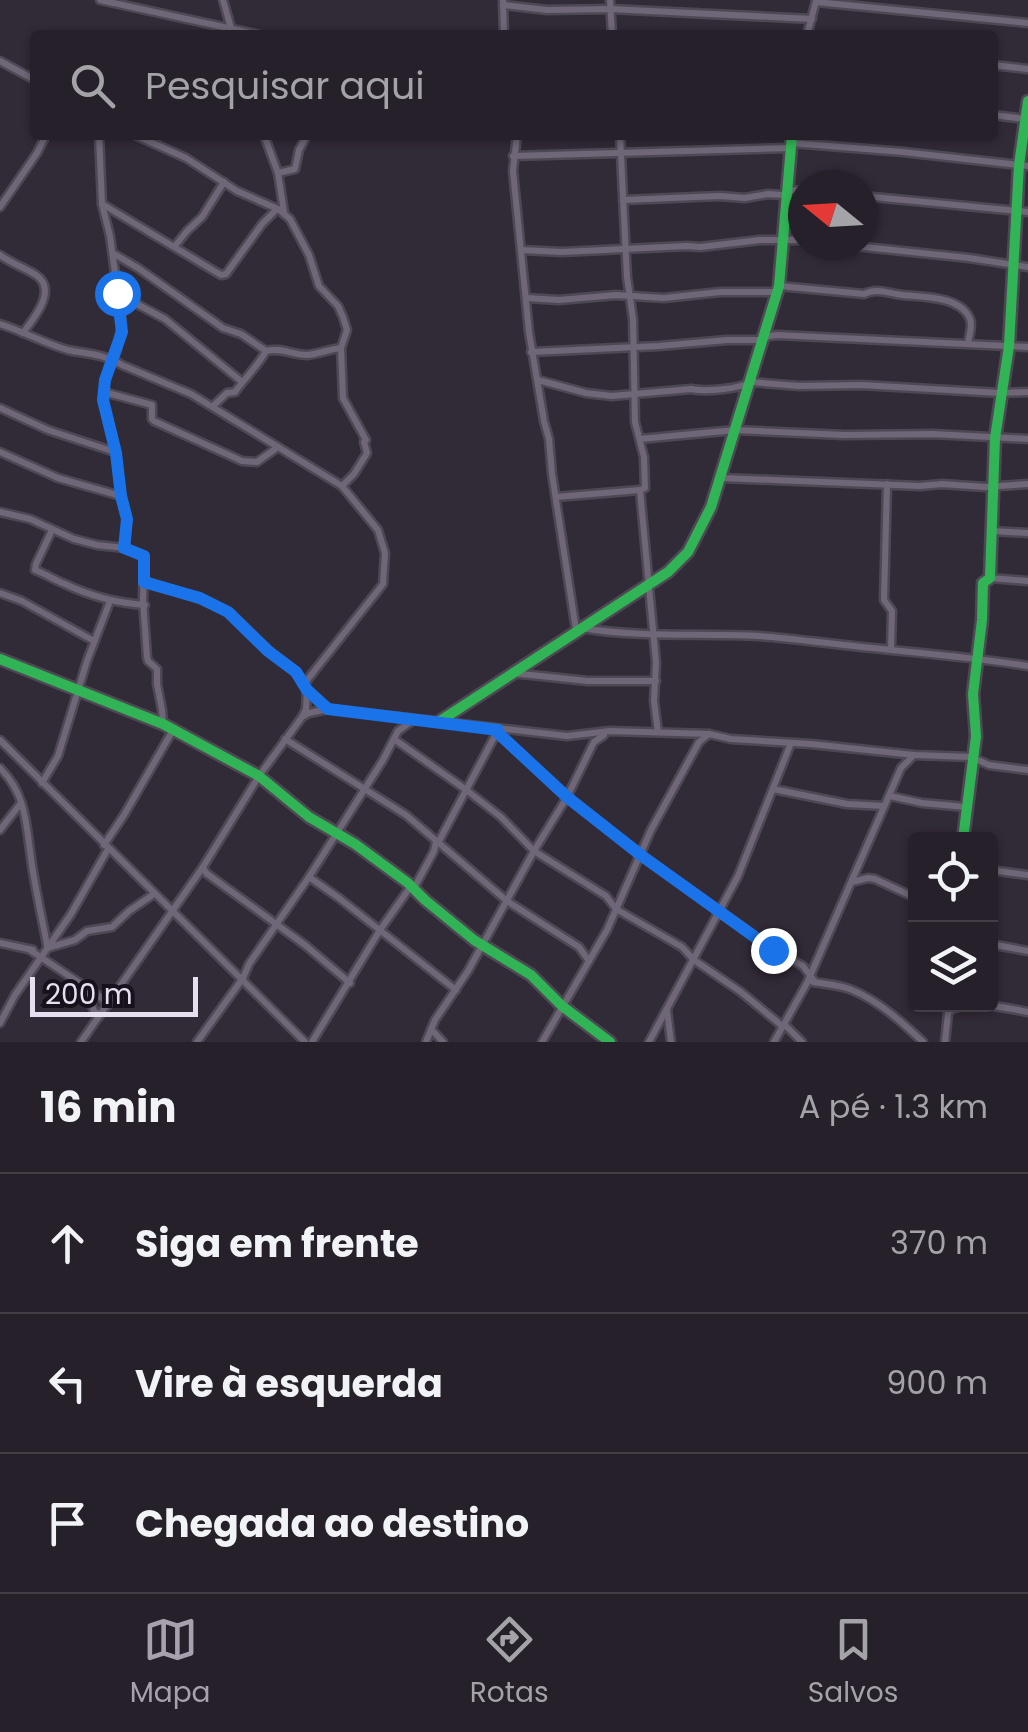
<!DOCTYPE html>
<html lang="pt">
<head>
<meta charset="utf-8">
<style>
  body { margin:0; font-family:Poppins,sans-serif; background:#312d35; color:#f1f3f6 }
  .controls { position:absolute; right:30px; bottom:30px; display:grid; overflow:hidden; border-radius:10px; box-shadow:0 2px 8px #0004 }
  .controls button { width:90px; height:90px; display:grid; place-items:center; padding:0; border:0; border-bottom:2px solid #423e46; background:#252029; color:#f1f3f6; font:50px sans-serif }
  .compass { position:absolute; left:788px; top:170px; width:90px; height:90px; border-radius:50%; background:#252029; box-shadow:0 2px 8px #0004; rotate:288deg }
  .scale { position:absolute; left:30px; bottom:25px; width:168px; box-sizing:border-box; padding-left:10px; border:5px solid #e7dfef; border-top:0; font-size:28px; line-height:35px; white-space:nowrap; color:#e7dfef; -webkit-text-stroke:8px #16111b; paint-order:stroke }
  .stop { position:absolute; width:30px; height:30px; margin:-22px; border:8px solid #1a73e8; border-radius:50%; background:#fff }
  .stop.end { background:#1a73e8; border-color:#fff; box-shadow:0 2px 10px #0008 }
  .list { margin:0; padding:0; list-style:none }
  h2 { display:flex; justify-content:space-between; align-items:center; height:130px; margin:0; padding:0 40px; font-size:42px }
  h2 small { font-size:32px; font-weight:400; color:#a3a3a8 }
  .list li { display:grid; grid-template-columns:65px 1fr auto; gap:30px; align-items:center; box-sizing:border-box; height:140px; padding:0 40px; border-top:2px solid #423e46 }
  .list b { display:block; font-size:38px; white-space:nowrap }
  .list em { font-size:32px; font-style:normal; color:#a3a3a8 }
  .icon { flex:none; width:55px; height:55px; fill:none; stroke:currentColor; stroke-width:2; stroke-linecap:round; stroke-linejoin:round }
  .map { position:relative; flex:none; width:1028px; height:1042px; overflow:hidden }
  .search { position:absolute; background:#252029; box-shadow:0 2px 8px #0004; left:30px; right:30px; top:30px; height:110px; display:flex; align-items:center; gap:25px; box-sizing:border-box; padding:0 35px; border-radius:10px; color:#a3a3a8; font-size:38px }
  .sheet { height:550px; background:#252029 }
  nav { display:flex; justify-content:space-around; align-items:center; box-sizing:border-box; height:140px; border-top:2px solid #423e46; background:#252029; font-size:28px; color:#a3a3a8 }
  nav a { display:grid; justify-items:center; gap:5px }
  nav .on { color:#a7a0af }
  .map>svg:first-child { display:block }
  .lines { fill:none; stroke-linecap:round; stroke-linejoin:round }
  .street-casing { stroke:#4e4854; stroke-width:11 }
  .fast-casing { stroke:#4e4854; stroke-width:15 }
  .street { stroke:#6f6677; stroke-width:6 }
  .fast { stroke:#30b455; stroke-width:10 }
  .route { stroke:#1a73e8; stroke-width:12 }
</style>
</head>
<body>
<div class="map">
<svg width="1028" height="1042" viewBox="0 0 1028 1042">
  <rect width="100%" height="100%" fill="#312a37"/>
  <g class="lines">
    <defs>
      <g id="street">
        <polyline points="100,0 260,35"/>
        <polyline points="223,0 233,35"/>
        <polyline points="503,0 504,35"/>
        <polyline points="610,0 612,35"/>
        <polyline points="816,2 1028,23"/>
        <polyline points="503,5 547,10 610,9 812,19"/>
        <polyline points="807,35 816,1"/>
        <polyline points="0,61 35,80"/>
        <polyline points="993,65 1028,69"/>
        <polyline points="993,115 1025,119"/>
        <polyline points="99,135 102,204 110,236 122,324 117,349 105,380 103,400 116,453 121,496 127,519 125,548"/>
        <polyline points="135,135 186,158 237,191 278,209 290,219 309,255 319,286 338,306 343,317 347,330 341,348 343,398 366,440 364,442 367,453 354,474 342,486"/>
        <polyline points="264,135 278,173 284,212"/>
        <polyline points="517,135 513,171 529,332 544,421 549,439 552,474 576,630"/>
        <polyline points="620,135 627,277 633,319 635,422 644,457 645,488 640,490 656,662 654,701 658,732"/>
        <polyline points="792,143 903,152 1028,166"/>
        <polyline points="513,156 790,148"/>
        <polyline points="278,173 295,169 299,150 307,135"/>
        <polyline points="863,196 1028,212"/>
        <polyline points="623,200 720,196 745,198 768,194 783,195 788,190 803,191"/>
        <polyline points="102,204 221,275 226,274 262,224 276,210"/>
        <polyline points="0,207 37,153 46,135"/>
        <polyline points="845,245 969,258 1028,267"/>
        <polyline points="175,246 187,231 202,217 224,182"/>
        <polyline points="521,250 562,252 687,246 700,247 760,240 803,240"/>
        <path d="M114,254L138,268L223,328L241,334L266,351C280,347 293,355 307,355C318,354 330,349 341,348"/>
        <path d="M0,255C11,263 25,268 36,275C58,290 34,318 23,333"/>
        <path d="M779,286L864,294C878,287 889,294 903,295C923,297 961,296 970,319C973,326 969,336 968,343"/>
        <polyline points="118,294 165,319 241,381"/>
        <polyline points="527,298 559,300 616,295 664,298 720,292 777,292"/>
        <path d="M0,324C23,331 45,344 68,350C87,354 105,354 122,365L191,394L342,486L378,530L385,553L383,584L304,684"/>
        <polyline points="531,352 659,346 727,340 762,340 769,336 777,335 1028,347"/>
        <path d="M538,380L586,393L612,396L691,389C706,392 739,389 751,382L799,386L862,385L1000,393L1028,392"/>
        <polyline points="104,392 152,405 152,419 154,421 242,461 257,462 278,447"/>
        <path d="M213,406L227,393L235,392C245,378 257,367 266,351"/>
        <polyline points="0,408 48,430 115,452"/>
        <polyline points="640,439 735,430 844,435 933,434 1028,439"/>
        <polyline points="0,452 58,478 121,496"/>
        <polyline points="722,478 920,486 942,484 985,487 1028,484"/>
        <polyline points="887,484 884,600 892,611 891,649"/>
        <polyline points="556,497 640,490"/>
        <polyline points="0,512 30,519 74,539 97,545 125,548 144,556 143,600 147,657 148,661 157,669 157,684 162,710 163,724"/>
        <path d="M52,530L36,564L35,570C46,574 54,580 65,584C90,596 117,603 145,605"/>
        <polyline points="991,531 1028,533"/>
        <polyline points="990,578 1028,581"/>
        <polyline points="144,581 200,599 229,612 269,651 296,672 307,690 327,708"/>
        <polyline points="0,593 22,601 94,641"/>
        <path d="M582,628C641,638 700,633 759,636C788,638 815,642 844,645C905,652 967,656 1028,666"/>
        <polyline points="512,673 588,681 656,681"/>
        <polyline points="302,717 309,713 328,709 567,736 610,731 709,734 731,739 811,744 914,755 971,757 989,765 1028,770"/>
        <polyline points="497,732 567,797 642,856 773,949 803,966 815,982"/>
        <polyline points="285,739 406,815 507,901 579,947 589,961"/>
        <polyline points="394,739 465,789 501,817 534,851 606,896 616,909 682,947 694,960 741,992 781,1025 785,1025 802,1042"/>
        <polyline points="0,740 305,1042"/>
        <path d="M0,768C28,796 26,828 32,865C36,892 42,918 47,945"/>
        <polyline points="42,783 58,756 87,661 110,601"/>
        <polyline points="773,789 847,804 884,806"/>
        <polyline points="890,796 922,803 966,807"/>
        <polyline points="0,830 21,803"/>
        <polyline points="438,843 498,730"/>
        <polyline points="104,845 124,815 173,730"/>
        <polyline points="203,867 206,873 305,945 350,983"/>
        <polyline points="990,870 1028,875"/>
        <polyline points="309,877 339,898 456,990"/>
        <polyline points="852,882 868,878 875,879 916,898"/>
        <polyline points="414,888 434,851 436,842"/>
        <polyline points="0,943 33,950"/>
        <polyline points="990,944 1028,951"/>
        <polyline points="47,948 75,940 87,931 112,927 129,911 154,894"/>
        <polyline points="30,950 102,998 107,1006"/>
        <path d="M813,982C826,984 841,985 852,990C879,1001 903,1023 923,1042"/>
        <polyline points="85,987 94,1011 100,1015"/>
        <polyline points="667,1010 671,1042"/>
        <path d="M948,1012C965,998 1007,1008 1028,1012"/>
        <polyline points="0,1023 15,995 71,914 108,849"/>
        <polyline points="431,1029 443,1042"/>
        <polyline points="81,1042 203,867 259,776 302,717 306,709 307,690"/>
        <polyline points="197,1042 243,978 249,964 309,877 383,760 398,731 412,721"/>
        <polyline points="312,1042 380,930 411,886"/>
        <polyline points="426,1042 435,1020 468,971 534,851 567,797 594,742 604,735"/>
        <polyline points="542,1042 607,930 651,830 699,742 709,734"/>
        <polyline points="649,1042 738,876 791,743"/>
        <polyline points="774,1042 807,983 901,768 914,755"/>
        <polyline points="945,1042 949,1004"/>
      </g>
      <g id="fast">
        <polyline points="0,659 163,724 259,776 309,817 355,844 408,883 425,900 474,940 531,975 562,1006 610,1042"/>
        <polyline points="440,721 668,572 688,552 711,507 779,286 792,135"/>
        <polyline points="963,839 976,736 973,694 982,620 983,583 990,578 995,438 1009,346 1019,165 1028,101"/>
      </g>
    </defs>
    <!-- street casing -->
    <use href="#street" class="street-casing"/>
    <!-- fast casing -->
    <use href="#fast" class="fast-casing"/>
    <!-- street -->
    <use href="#street" class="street"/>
    <!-- fast -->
    <use href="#fast" class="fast"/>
  </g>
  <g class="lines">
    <!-- route -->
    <polyline class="route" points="117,293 122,332 105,380 103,400 116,453 121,496 127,519 124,548 144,556 144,582 200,598 228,612 268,651 296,672 307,690 328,709 498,730 497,732 567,797 642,856 773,950"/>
  </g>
</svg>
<div class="controls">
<button><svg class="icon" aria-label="locate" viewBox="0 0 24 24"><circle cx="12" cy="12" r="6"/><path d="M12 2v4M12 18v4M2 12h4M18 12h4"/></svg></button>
<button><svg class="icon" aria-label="layers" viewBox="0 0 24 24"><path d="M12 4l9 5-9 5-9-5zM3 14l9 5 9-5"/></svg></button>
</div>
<svg class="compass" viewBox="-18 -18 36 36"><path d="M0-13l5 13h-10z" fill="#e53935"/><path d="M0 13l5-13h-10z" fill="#a3a3a8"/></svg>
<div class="scale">200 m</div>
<div class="stop" style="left:117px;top:293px"></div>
<div class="stop end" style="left:773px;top:950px"></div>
<div class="search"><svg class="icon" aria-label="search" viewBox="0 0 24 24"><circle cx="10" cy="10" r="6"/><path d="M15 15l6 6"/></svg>Pesquisar aqui</div>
</div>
<section class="sheet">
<h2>16 min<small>A pé · 1.3 km</small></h2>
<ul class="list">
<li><svg class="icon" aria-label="ahead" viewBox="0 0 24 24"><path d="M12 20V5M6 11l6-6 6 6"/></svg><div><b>Siga em frente</b></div><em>370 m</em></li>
<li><svg class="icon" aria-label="left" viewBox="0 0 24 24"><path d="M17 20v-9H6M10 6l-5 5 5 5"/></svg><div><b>Vire à esquerda</b></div><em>900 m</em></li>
<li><svg class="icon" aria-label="arrive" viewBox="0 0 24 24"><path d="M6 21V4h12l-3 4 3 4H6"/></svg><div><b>Chegada ao destino</b></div></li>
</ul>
</section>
<nav>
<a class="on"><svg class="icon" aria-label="map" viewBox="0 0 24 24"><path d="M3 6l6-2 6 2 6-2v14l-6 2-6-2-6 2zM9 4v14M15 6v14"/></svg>Mapa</a>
<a><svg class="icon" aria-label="directions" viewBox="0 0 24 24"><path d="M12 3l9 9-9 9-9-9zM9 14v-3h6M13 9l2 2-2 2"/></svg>Rotas</a>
<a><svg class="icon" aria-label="saved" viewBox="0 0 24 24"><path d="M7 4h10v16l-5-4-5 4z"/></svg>Salvos</a>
</nav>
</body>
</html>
